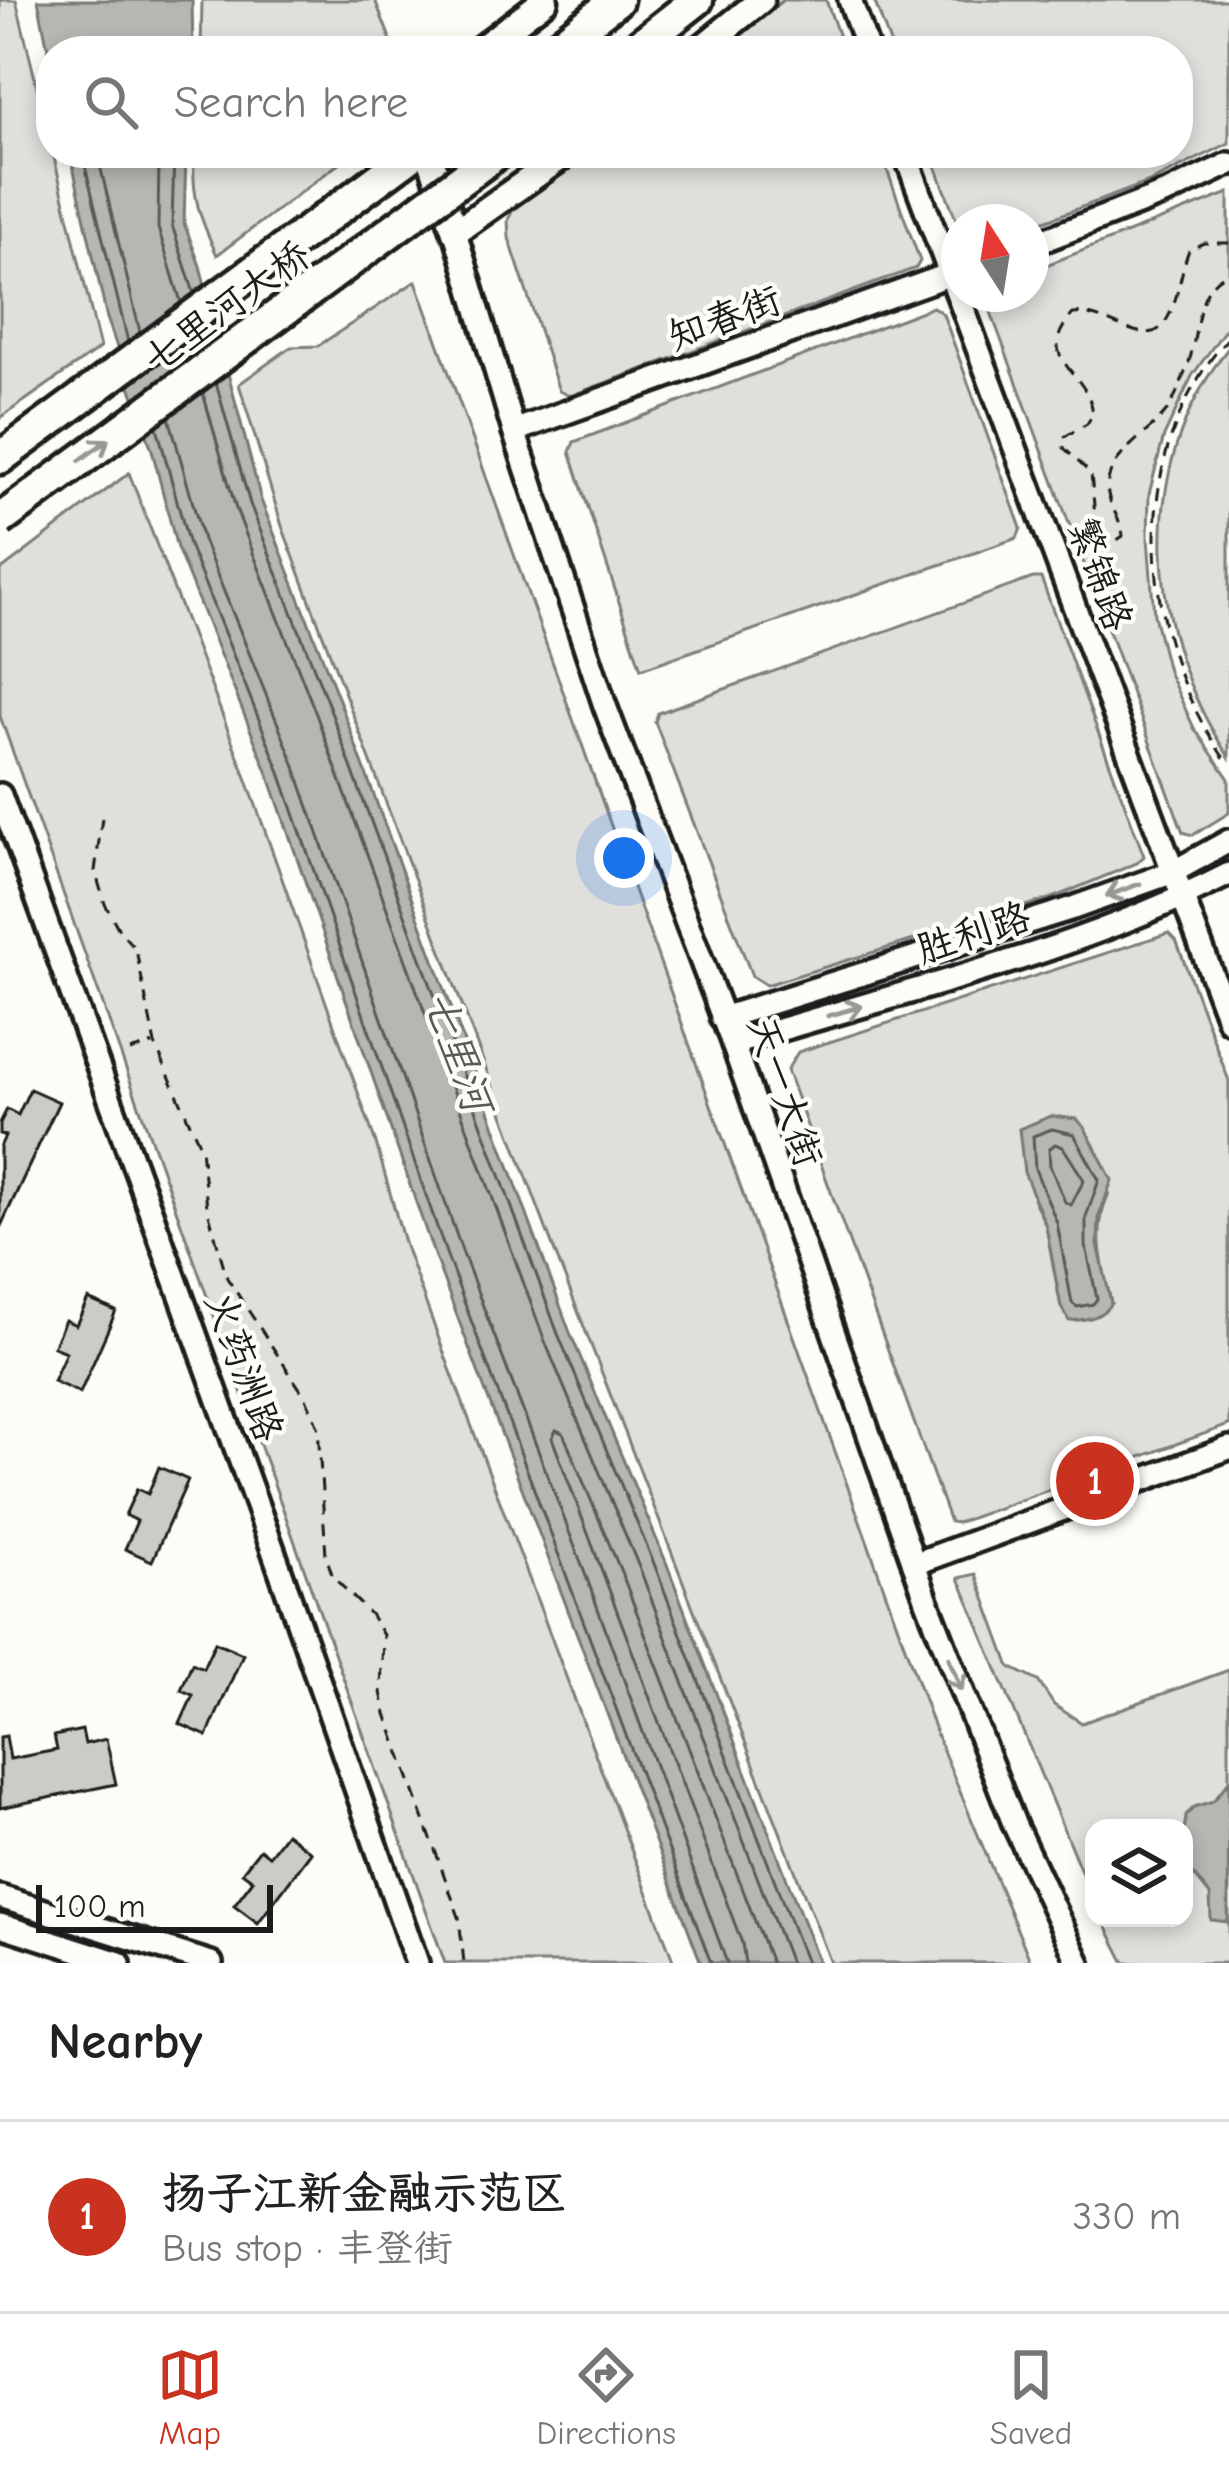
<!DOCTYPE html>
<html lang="en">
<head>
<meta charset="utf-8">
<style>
  body { margin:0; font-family:"Comic Neue","LXGW WenKai TC",sans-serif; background:#f2f2f2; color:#222 }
  .controls { position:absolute; right:36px; bottom:36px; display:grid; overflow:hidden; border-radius:24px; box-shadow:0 6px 18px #0003 }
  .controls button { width:108px; height:108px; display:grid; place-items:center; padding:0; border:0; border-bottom:3px solid #e0e0e0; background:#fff; color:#222; font:60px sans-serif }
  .compass { position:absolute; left:941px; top:204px; width:108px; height:108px; border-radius:50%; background:#fff; box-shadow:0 6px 18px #0003; rotate:348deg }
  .scale { position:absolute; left:36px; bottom:30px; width:237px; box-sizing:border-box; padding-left:12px; border:6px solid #1c1c1c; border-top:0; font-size:33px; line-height:42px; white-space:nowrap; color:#1c1c1c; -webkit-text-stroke:9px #fdfcf7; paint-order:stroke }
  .you { position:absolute; left:624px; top:858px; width:42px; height:42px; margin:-30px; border:9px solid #fff; border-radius:50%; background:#1a73e8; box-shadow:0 0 0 18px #1a73e833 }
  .badge { display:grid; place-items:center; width:78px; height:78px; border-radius:50%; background:#c8321e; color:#fff; font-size:39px; font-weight:700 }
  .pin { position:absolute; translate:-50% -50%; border:6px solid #fff; box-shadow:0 3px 12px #0006 }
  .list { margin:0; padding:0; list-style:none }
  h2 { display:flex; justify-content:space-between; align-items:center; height:156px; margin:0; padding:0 48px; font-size:51px }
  h2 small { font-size:39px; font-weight:400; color:#767676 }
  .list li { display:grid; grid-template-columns:78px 1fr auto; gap:36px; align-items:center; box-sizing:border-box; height:192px; padding:0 48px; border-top:3px solid #e0e0e0 }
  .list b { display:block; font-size:45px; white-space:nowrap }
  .list p { margin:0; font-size:39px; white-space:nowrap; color:#767676 }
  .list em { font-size:39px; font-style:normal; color:#767676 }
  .icon { flex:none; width:66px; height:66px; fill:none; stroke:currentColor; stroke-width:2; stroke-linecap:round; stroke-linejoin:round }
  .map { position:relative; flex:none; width:1229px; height:1963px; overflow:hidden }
  .search { position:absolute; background:#fff; box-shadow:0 6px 18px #0003; left:36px; right:36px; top:36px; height:132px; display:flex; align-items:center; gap:30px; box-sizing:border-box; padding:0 42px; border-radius:48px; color:#767676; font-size:45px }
  .sheet { height:348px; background:#fff }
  nav { display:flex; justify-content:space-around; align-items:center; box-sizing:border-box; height:168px; border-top:3px solid #e0e0e0; background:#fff; font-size:33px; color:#767676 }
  nav a { display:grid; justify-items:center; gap:6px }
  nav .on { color:#c8321e }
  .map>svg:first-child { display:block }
  .green { fill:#e0dfdb; stroke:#7e7e7c; stroke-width:3; fill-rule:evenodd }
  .water { fill:#b7b6b2; stroke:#797876; stroke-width:3 }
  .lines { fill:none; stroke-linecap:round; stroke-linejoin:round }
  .shore { stroke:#5a5a58; stroke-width:3 }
  .building { fill:#cccbc8; stroke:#1c1c1c; stroke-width:3 }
  .minor-casing { stroke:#1c1c1c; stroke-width:30 }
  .major-casing { stroke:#1c1c1c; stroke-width:33 }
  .highway-casing { stroke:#1c1c1c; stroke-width:39 }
  .path { stroke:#1c1c1c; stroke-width:3; stroke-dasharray:12 9; stroke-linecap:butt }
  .minor { stroke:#fdfcf7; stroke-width:21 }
  .major { stroke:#fdfcf7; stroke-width:24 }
  .highway { stroke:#fdfcf7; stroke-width:30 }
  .highway-bridge-casing { stroke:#1c1c1c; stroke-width:39; stroke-linecap:butt }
  .highway-bridge { stroke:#fdfcf7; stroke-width:30 }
  .oneway { stroke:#989794 }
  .labels { text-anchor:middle; stroke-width:9; stroke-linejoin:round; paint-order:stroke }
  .street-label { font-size:39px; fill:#1c1c1c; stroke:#fdfcf7 }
  .water-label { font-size:42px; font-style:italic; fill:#5a5a58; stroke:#fdfcf7 }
</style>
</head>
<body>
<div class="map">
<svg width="1229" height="1963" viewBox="0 0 1229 1963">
  <rect width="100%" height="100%" fill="#fdfcf7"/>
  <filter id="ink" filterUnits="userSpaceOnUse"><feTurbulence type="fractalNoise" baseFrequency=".00833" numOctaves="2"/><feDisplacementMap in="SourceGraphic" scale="24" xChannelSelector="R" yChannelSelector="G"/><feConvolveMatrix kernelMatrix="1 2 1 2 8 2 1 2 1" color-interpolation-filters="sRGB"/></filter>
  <g filter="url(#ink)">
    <!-- green -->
    <g class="green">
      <polygon points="0,0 16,0 100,348 0,418"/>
      <polygon points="202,0 375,0 395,51 201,51"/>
      <polygon points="783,0 826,0 844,51 721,51"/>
      <polygon points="874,0 1229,0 1229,143 1152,181 1031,226 1031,222 959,222 959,227 931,153 1178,153 1178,51 893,51"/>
      <path d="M195,153H353L217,255C200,219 190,192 195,153Z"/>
      <polygon points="588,153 881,153 920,261 916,268 570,396 559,391 509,238 508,220 514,207"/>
      <polygon points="1229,193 1229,324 1192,376 1164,436 1149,494 1148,538 1154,615 1168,671 1194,728 1229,779 1229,813 1193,835 1183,832 985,296 1031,294 1031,271"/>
      <polygon points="416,281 937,1736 1031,1963 831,1963 553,1247 282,526 239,384 291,347 318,346"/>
      <polygon points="933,307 943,314 1021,528 1017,538 641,669 570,452 574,442"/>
      <path d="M1229,347V757C1146,634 1133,467 1229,347Z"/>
      <polygon points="129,473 243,769 376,1143 405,1246 447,1361 674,1963 445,1963 0,716 0,571"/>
      <polygon points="1033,578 1041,578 1144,856 1137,863 1055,897 766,985 752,976 655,722 658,713"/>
      <path d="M1169,933L1176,940L1229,1081V1425L957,1523L950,1522L787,1070L798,1052ZM1085,1128L1109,1193C1092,1231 1102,1263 1111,1303L1061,1307L1046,1226L1033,1198Z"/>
      <polygon points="976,1574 1010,1667 1038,1681 1054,1705 1082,1723 1229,1670 1229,1963 1125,1963 1102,1918 1184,1918 1184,1828 1094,1828 1094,1902 959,1578"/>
    </g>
    <!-- water -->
    <g class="water">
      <polygon points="38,0 192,0 193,51 51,51 51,64"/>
      <polygon points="70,153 186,153 184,223 200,266 261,500 341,705 569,1330 666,1562 819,1963 701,1963 436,1260 267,771 177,548 152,450 107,318"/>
      <path d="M1051,1116L1077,1119L1085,1128L1112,1180L1099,1216L1098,1244L1111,1303C1101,1319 1086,1319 1069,1321L1061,1307L1046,1226L1024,1172L1019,1129Z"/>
      <polygon points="1229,1781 1228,1922 1211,1920 1210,1895 1188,1868 1184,1833 1186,1816 1194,1807 1213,1801"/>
    </g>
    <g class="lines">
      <!-- shore -->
      <g class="shore">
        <polyline points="82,153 128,342"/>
        <polyline points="97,153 140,332"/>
        <polyline points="159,153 158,228 181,302"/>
        <polyline points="174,153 172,225 194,293"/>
        <polyline points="216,383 250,504 330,709 558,1334 655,1566 806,1963"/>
        <polyline points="203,393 236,509 316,714 544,1339 641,1572 790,1963"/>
        <polyline points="169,417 203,540 293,761 462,1251 589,1584 727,1963"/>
        <polyline points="157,427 189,545 278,767 447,1256 711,1963"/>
        <polygon points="1052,1129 1074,1134 1099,1180 1086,1217 1086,1246 1097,1299 1093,1304 1077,1307 1072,1303 1057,1223 1035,1169 1033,1136"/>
        <polygon points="1055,1144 1063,1147 1084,1180 1071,1205 1065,1202 1050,1166 1049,1149"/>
        <polyline points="745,1963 742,1943 552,1438 556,1430 563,1433 624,1579 771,1963"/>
      </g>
    </g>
    <!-- building -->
    <g class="building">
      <polygon points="30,1089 59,1102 0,1228 0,1147 5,1136 0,1134 0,1123 7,1109 18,1115"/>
      <polygon points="88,1299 116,1311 80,1393 53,1381 66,1352 53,1347 65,1320 76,1325"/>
      <polygon points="159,1467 188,1480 152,1561 125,1549 137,1521 125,1515 137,1489 148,1494"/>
      <polygon points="215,1642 243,1654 207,1736 180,1724 193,1695 181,1690 192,1663 203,1668"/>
      <polygon points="82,1730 85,1744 106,1739 116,1784 0,1808 0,1737 6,1736 10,1759 57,1750 54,1736"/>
      <polygon points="286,1833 311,1852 258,1923 234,1905 253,1880 242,1872 260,1849 269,1856"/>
    </g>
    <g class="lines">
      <defs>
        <g id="minor">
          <polyline points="850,0 868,51"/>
          <polyline points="905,153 1229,1021"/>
          <polyline points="455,232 514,431 605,706 733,1044 927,1601 1015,1826 1079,1963"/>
          <polyline points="1031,245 1169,192 1229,164"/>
          <polyline points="514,431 959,271"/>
          <polyline points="0,795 273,1550 417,1963"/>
          <polyline points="722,1018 1073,908 1173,872 1229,841"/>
          <path d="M733,1044C896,993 1076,953 1229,874"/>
          <polyline points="914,1564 1229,1448"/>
          <polyline points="0,1897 211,1963"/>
          <polyline points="0,1925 119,1963"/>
        </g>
        <g id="major">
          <polyline points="478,51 545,0"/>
          <polyline points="698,51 761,0"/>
          <polyline points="429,153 455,232 567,153"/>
        </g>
        <g id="highway">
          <polyline points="551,51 617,0"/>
          <polyline points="632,51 697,0"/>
          <polyline points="0,458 414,153"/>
        </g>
      </defs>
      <!-- minor casing -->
      <use href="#minor" class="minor-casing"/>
      <!-- major casing -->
      <use href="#major" class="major-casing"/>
      <!-- highway casing -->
      <use href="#highway" class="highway-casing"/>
      <!-- path -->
      <g class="path">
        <path d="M1229,243H1204L1189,250C1180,272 1178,306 1163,325C1145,349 1103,310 1073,314C1031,361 1089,369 1093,414L1087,424L1064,437V448L1091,474L1096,526L1101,540L1110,545L1123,536C1121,514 1100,499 1110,474C1119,449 1149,433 1166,412C1175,400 1180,384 1186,370C1200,339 1192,286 1229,273"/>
        <path d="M1229,337C1122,456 1139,643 1229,765"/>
        <polyline points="102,818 95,871 105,904 119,930 136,950 155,1044 201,1148 207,1207 227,1278 306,1398 318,1426 326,1556 333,1577 370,1614 383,1635 381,1692 385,1711 459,1917 464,1963"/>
        <polyline points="130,1051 153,1044"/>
      </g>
      <!-- minor -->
      <use href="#minor" class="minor"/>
      <!-- major -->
      <use href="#major" class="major"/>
      <!-- highway -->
      <use href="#highway" class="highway"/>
      <defs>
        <polyline id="highway-bridge" points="0,520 497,153"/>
      </defs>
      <!-- highway-bridge casing -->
      <use href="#highway-bridge" class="highway-bridge-casing"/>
      <!-- highway-bridge -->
      <use href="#highway-bridge" class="highway-bridge"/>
    </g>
    <!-- one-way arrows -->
    <defs><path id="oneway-shaft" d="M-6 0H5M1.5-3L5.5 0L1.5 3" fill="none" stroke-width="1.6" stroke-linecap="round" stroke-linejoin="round" transform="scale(3)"/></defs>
    <g class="oneway">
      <use href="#oneway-shaft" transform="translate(94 450) rotate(-36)"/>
      <use href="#oneway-shaft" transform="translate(1123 890) rotate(160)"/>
      <use href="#oneway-shaft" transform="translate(845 1011) rotate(-16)"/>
      <use href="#oneway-shaft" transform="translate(955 1674) rotate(69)"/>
    </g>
  </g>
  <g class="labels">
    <!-- street labels -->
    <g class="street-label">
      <text transform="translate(226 306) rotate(-36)" y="14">七里河大桥</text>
      <text transform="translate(724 317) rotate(-20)" y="14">知春街</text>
      <text transform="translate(1101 574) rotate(70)" y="14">繁锦路</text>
      <text transform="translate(973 932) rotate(-18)" y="14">胜利路</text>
      <text transform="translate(786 1091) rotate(71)" y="14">天一大街</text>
      <text transform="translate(245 1366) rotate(70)" y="14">火药洲路</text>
    </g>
    <!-- water labels -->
    <g class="water-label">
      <text transform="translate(459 1051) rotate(70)" y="15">七里河</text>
    </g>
  </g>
</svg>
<div class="controls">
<button><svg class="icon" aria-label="layers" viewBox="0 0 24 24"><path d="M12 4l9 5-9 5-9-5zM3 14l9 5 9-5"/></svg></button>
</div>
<svg class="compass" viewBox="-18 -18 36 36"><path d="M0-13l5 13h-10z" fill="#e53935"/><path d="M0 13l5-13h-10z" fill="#767676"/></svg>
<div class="scale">100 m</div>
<div class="you"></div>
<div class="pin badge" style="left:1095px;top:1481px">1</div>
<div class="search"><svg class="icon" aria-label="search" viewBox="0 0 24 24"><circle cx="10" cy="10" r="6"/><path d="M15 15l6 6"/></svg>Search here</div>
</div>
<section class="sheet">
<h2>Nearby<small></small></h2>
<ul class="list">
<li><span class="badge">1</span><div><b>扬子江新金融示范区</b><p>Bus stop · 丰登街</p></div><em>330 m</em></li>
</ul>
</section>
<nav>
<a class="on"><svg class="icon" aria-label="map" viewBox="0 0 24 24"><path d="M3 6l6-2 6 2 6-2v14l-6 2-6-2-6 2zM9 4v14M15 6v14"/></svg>Map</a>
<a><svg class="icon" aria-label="directions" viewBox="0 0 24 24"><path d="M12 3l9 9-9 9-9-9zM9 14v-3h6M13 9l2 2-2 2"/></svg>Directions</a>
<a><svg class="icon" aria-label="saved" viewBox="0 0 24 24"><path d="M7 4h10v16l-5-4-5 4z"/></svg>Saved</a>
</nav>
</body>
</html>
